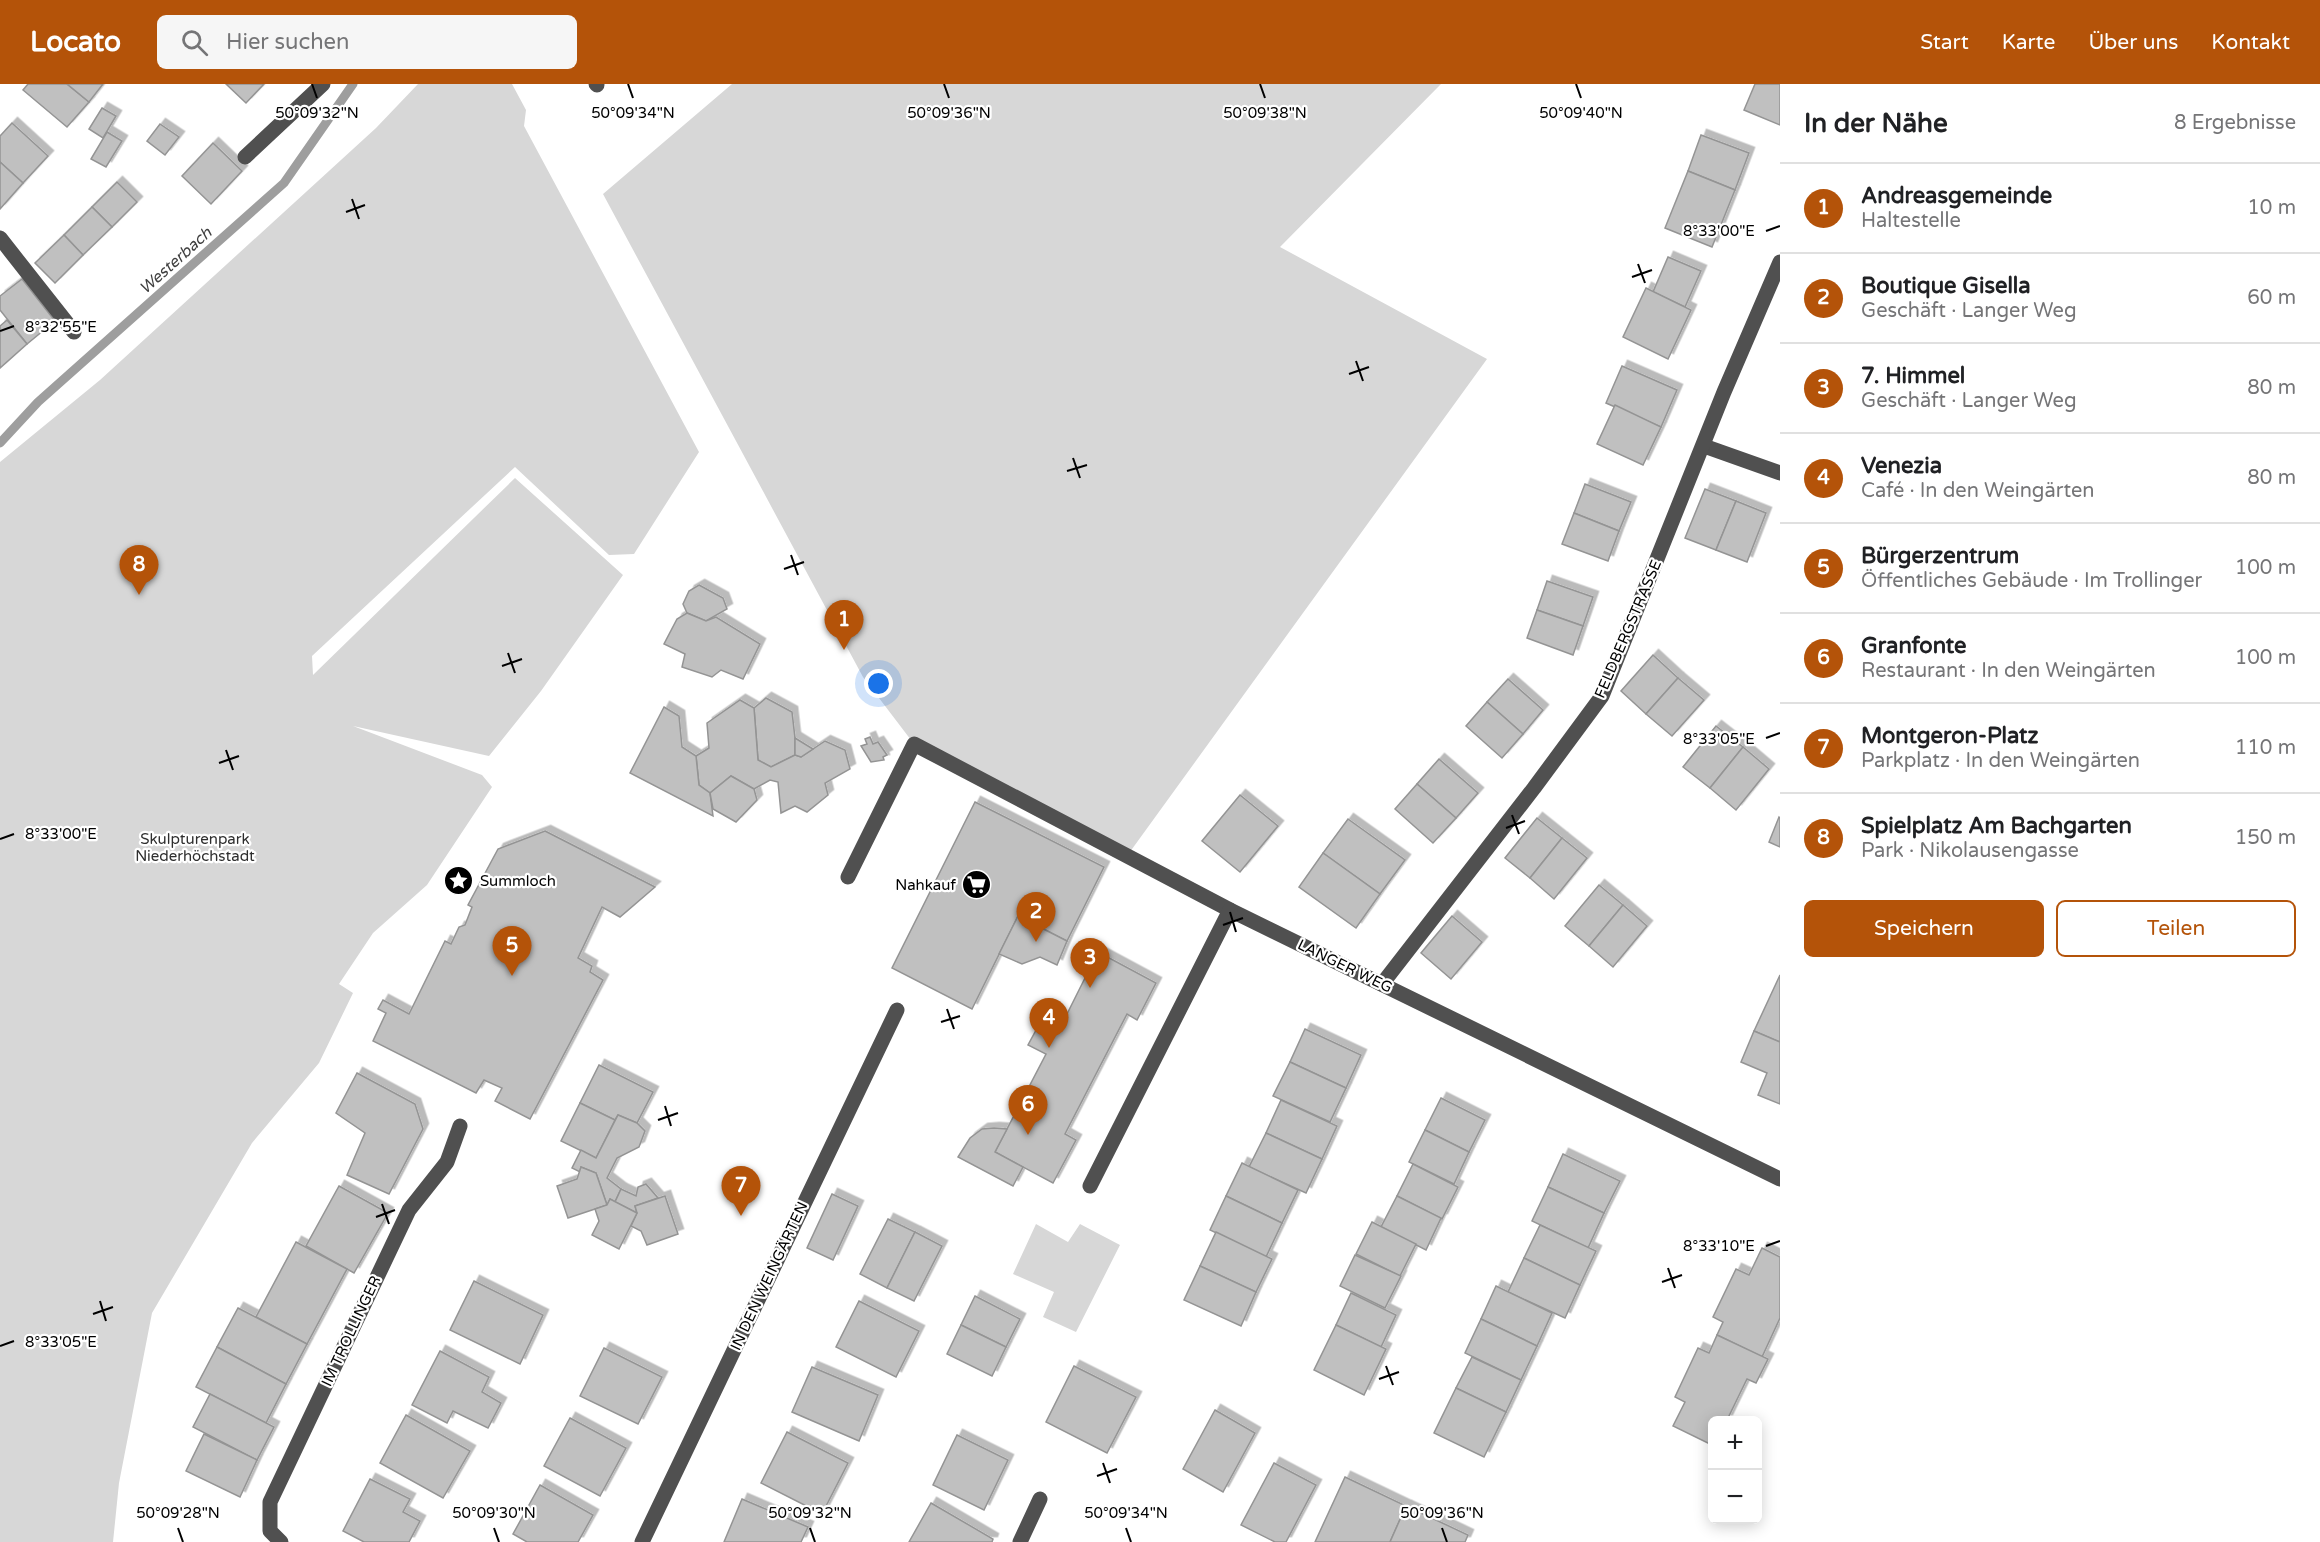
<!DOCTYPE html>
<html lang="de">
<head>
<meta charset="utf-8">
<style>
  body { margin:0; font-family:"Varela Round",sans-serif; background:#f6f6f6; color:#202124 }
  .controls { position:absolute; right:18px; bottom:18px; display:grid; overflow:hidden; border-radius:9px; box-shadow:0 3px 15px #0003 }
  .controls button { width:54px; height:54px; display:grid; place-items:center; padding:0; border:0; border-bottom:2px solid #e0e0e0; background:#fff; color:#202124; font:30px sans-serif }
  .you { position:absolute; left:879px; top:600px; width:21px; height:21px; margin:-15px; border:4px solid #fff; border-radius:50%; background:#1a73e8; box-shadow:0 0 0 9px #1a73e833 }
  .badge { display:grid; place-items:center; width:39px; height:39px; border-radius:50%; background:#b45309; color:#fff; font-size:20px; font-weight:700 }
  .pin { position:absolute; translate:-50% -50px; filter:drop-shadow(0 2px 3px #0008) }
  .pin::after { content:''; position:absolute; top:32px; width:21px; height:18px; background:inherit; clip-path:polygon(0 0,100% 0,50% 100%) }
  .list { margin:0; padding:0; list-style:none }
  h2 { display:flex; justify-content:space-between; align-items:center; height:78px; margin:0; padding:0 24px; font-size:26px }
  h2 small { font-size:20px; font-weight:400; color:#757577 }
  .list li { display:grid; grid-template-columns:39px 1fr auto; gap:18px; align-items:center; box-sizing:border-box; height:90px; padding:0 24px; border-top:2px solid #e0e0e0 }
  .list b { display:block; font-size:22px; white-space:nowrap }
  .list p { margin:0; font-size:20px; white-space:nowrap; color:#757577 }
  .list em { font-size:20px; font-style:normal; color:#757577 }
  .actions { display:flex; gap:12px; padding:18px 24px }
  .actions a { flex:1; padding:14px 0; border:2px solid #b45309; border-radius:9px; text-align:center; font-size:21px; color:#b45309 }
  .actions .main { background:#b45309; color:#fff }
  .icon { flex:none; width:33px; height:33px; fill:none; stroke:currentColor; stroke-width:2; stroke-linecap:round; stroke-linejoin:round }
  .map { position:relative; flex:none; width:1780px; height:1458px; overflow:hidden }
  header { display:flex; align-items:center; gap:36px; box-sizing:border-box; height:84px; padding:0 30px; background:#b45309; color:#fff }
  header strong { font-size:28px }
  nav { display:flex; gap:33px; margin-inline-start:auto; font-size:21px }
  .search { width:420px; height:54px; background:#f6f6f6; display:flex; align-items:center; gap:15px; box-sizing:border-box; padding:0 21px; border-radius:9px; color:#757577; font-size:22px }
  main { display:flex }
  aside { flex:1; background:#fff }
  .map>svg:first-child { display:block }
  .green { fill:#d7d7d7 }
  .lines { fill:none; stroke-linecap:round; stroke-linejoin:round }
  .stream { stroke:#9e9e9e; stroke-width:9 }
  .building { fill:#c0c0c0; stroke:#949494; stroke-width:1.5; filter:url(#shadow) }
  .minor { stroke:#505050; stroke-width:15 }
  .ticks { fill:none; stroke:#000; stroke-width:2 }
  .labels { text-anchor:middle; stroke-width:4.5; stroke-linejoin:round; paint-order:stroke }
  .street-label { font-size:15px; fill:#000; stroke:#fff }
  .park-label { font-size:15px; fill:#2e2e2e; stroke:#fff }
  .poi-label { font-size:15px; fill:#000; stroke:#fff; text-anchor:start }
  .water-label { font-size:16px; font-style:italic; fill:#3f3f3f; stroke:#fff }
  .ticks-label { font-size:15px; text-anchor:middle; fill:#000; stroke:#fff; stroke-width:4.5; stroke-linejoin:round; paint-order:stroke }
</style>
</head>
<body>
<header>
<strong>Locato</strong>
<div class="search"><svg class="icon" aria-label="search" viewBox="0 0 24 24"><circle cx="10" cy="10" r="6"/><path d="M15 15l6 6"/></svg>Hier suchen</div>
<nav><a>Start</a><a>Karte</a><a>Über uns</a><a>Kontakt</a></nav>
</header>
<main>
<div class="map">
<svg width="1780" height="1458" viewBox="0 0 1780 1458">
  <defs>
    <filter id="shadow"><feDropShadow dx="5.5" dy="-5.5" stdDeviation="0" flood-color="#0004"/></filter>
  </defs>
  <rect width="100%" height="100%" fill="#fff"/>
  <!-- green -->
  <g class="green">
    <polygon points="418,0 512,0 526,26 524,42 699,368 634,470 609,471 515,383 312,572 313,591 515,394 623,491 541,607 489,672 353,642 482,691 492,703 427,801 373,849 339,900 353,909 319,979 252,1059 152,1229 119,1399 113,1458 0,1458 0,378 100,296 376,44"/>
    <polygon points="732,0 1441,0 1280,163 1487,275 1127,772 914,660 863,593 603,110"/>
    <polygon points="1036,1140 1068,1158 1080,1140 1120,1161 1076,1248 1043,1233 1054,1208 1013,1190"/>
  </g>
  <g class="lines">
    <!-- stream -->
    <polyline class="stream" points="0,359 38,318 284,99 353,0"/>
  </g>
  <!-- building -->
  <g class="building">
    <polygon points="28,0 67,0 89,18 67,43 23,6"/>
    <polygon points="67,0 103,0 89,18"/>
    <polygon points="226,0 264,0 246,19"/>
    <polygon points="1755,0 1780,0 1780,41 1744,26"/>
    <polygon points="102,24 116,32 103,54 89,45"/>
    <polygon points="12,39 48,72 23,99 0,78 0,52"/>
    <polygon points="160,40 179,53 165,71 147,57"/>
    <polygon points="107,48 122,57 106,83 91,75"/>
    <polygon points="1701,51 1749,69 1735,106 1688,87"/>
    <polygon points="213,59 242,87 211,120 182,92"/>
    <polygon points="0,78 23,99 0,125"/>
    <polygon points="1688,87 1735,106 1712,163 1665,144"/>
    <polygon points="117,98 137,118 112,143 92,123"/>
    <polygon points="92,123 112,143 83,171 64,151"/>
    <polygon points="64,151 83,171 55,199 35,179"/>
    <polygon points="1668,173 1701,187 1685,223 1653,208"/>
    <polygon points="22,195 55,237 27,260 0,226 0,212"/>
    <polygon points="1646,204 1691,226 1668,275 1623,253"/>
    <polygon points="7,236 27,260 0,284 0,242"/>
    <polygon points="1622,282 1677,306 1661,343 1606,319"/>
    <polygon points="1615,321 1661,343 1643,381 1597,360"/>
    <polygon points="1585,400 1631,418 1619,447 1574,429"/>
    <polygon points="1705,405 1736,417 1716,466 1685,454"/>
    <polygon points="1736,417 1766,429 1747,478 1716,466"/>
    <polygon points="1574,429 1619,447 1608,477 1562,460"/>
    <polygon points="1547,497 1593,513 1583,542 1537,526"/>
    <polygon points="699,501 723,514 727,525 706,537 687,529 683,520 689,507"/>
    <polygon points="1537,526 1583,542 1573,571 1527,554"/>
    <polygon points="687,529 706,537 716,533 760,560 743,595 721,586 712,593 682,583 685,570 664,560 677,535"/>
    <polygon points="1653,571 1678,594 1646,630 1621,607"/>
    <polygon points="1678,594 1704,616 1672,652 1646,630"/>
    <polygon points="1508,595 1543,626 1523,650 1487,618"/>
    <polygon points="766,614 792,628 795,654 795,671 771,683 758,676 754,624"/>
    <polygon points="740,616 754,624 758,676 771,683 795,671 801,673 825,657 845,666 850,685 825,699 828,711 807,728 795,722 781,729 778,698 770,696 754,705 731,692 710,709 699,701 696,672 709,664 707,639"/>
    <polygon points="1487,618 1523,650 1502,674 1466,642"/>
    <polygon points="664,623 679,632 682,663 696,672 699,701 710,709 713,732 630,689"/>
    <polygon points="1716,642 1743,663 1710,704 1683,683"/>
    <polygon points="870,653 873,660 878,658 887,671 883,673 884,676 871,678 861,662 867,660 865,655"/>
    <polygon points="795,654 813,665 801,673 795,671"/>
    <polygon points="1743,663 1769,685 1736,726 1710,704"/>
    <polygon points="1439,675 1478,709 1456,734 1417,700"/>
    <polygon points="731,692 754,705 757,716 736,738 713,725 710,709"/>
    <polygon points="1417,700 1456,734 1433,759 1395,725"/>
    <polygon points="1240,711 1278,742 1240,788 1202,757"/>
    <polygon points="975,718 1104,783 1067,857 1018,832 972,925 892,884"/>
    <polygon points="1779,733 1780,734 1780,763 1769,758"/>
    <polygon points="1537,734 1562,754 1530,794 1505,774"/>
    <polygon points="1348,735 1405,776 1380,810 1323,769"/>
    <polygon points="545,747 655,803 620,833 602,823 578,874 592,882 590,888 603,896 530,1035 495,1017 502,1004 484,996 476,1009 373,957 386,929 378,925 383,916 409,930 445,857 451,860 459,843 465,841 472,823 468,821 498,765"/>
    <polygon points="1562,754 1587,774 1554,815 1530,794"/>
    <polygon points="1323,769 1380,810 1356,844 1299,803"/>
    <polygon points="1599,801 1623,821 1589,862 1565,842"/>
    <polygon points="1623,821 1647,842 1613,883 1589,862"/>
    <polygon points="1018,832 1067,857 1057,881 1040,873 1022,880 999,870"/>
    <polygon points="1452,832 1482,858 1451,895 1421,869"/>
    <polygon points="1098,868 1156,899 1137,936 1127,930 1065,1050 1076,1056 1053,1099 995,1068 1046,970 1028,961 1041,937 1059,946"/>
    <polygon points="1780,891 1780,958 1754,947"/>
    <polygon points="1305,945 1361,971 1346,1004 1290,978"/>
    <polygon points="1754,947 1780,958 1780,1020 1758,1011 1767,989 1741,978"/>
    <polygon points="1290,978 1346,1004 1330,1038 1273,1012"/>
    <polygon points="599,981 653,1008 637,1039 618,1031 615,1036 580,1019"/>
    <polygon points="357,989 415,1020 423,1045 389,1110 347,1091 365,1049 336,1029"/>
    <polygon points="1441,1014 1485,1036 1469,1068 1425,1046"/>
    <polygon points="1281,1016 1337,1042 1322,1075 1266,1049"/>
    <polygon points="580,1019 615,1036 596,1074 561,1057"/>
    <polygon points="618,1031 637,1039 645,1047 639,1063 617,1074 607,1094 621,1105 615,1118 610,1115 607,1121 596,1089 581,1083 580,1088 572,1084 581,1066 596,1074"/>
    <polygon points="994,1044 1007,1045 995,1068 1023,1083 1013,1102 958,1073 970,1054 982,1045"/>
    <polygon points="1425,1046 1469,1068 1454,1100 1409,1078"/>
    <polygon points="1266,1049 1322,1075 1306,1109 1249,1083"/>
    <polygon points="1563,1070 1620,1097 1604,1129 1548,1103"/>
    <polygon points="1242,1079 1298,1106 1282,1139 1226,1112"/>
    <polygon points="1413,1080 1458,1103 1442,1135 1397,1112"/>
    <polygon points="581,1083 596,1089 607,1121 568,1134 557,1102 577,1095"/>
    <polygon points="646,1100 658,1114 635,1122 637,1129 615,1118 621,1105 636,1112 638,1103"/>
    <polygon points="339,1102 388,1129 354,1189 306,1162"/>
    <polygon points="1548,1103 1604,1129 1588,1164 1532,1137"/>
    <polygon points="832,1110 858,1122 833,1176 807,1164"/>
    <polygon points="665,1112 678,1150 647,1161 641,1147 631,1142 637,1129 635,1122"/>
    <polygon points="1226,1112 1282,1139 1266,1173 1210,1146"/>
    <polygon points="1397,1112 1441,1134 1426,1166 1381,1143"/>
    <polygon points="610,1115 637,1129 619,1165 592,1151 599,1137 595,1125 607,1121"/>
    <polygon points="888,1135 915,1148 887,1204 860,1190"/>
    <polygon points="1372,1138 1416,1160 1400,1192 1356,1170"/>
    <polygon points="1540,1141 1596,1167 1580,1201 1524,1174"/>
    <polygon points="915,1148 942,1162 914,1217 887,1204"/>
    <polygon points="1216,1148 1272,1175 1256,1208 1200,1182"/>
    <polygon points="296,1158 347,1185 307,1260 256,1233"/>
    <polygon points="1762,1164 1780,1173 1780,1234 1762,1273 1717,1251 1723,1238 1713,1233 1736,1185 1749,1191"/>
    <polygon points="1355,1171 1401,1192 1385,1224 1340,1202"/>
    <polygon points="1524,1174 1580,1201 1565,1234 1508,1208"/>
    <polygon points="1200,1182 1256,1208 1241,1242 1184,1216"/>
    <polygon points="474,1197 543,1231 520,1280 450,1246"/>
    <polygon points="1496,1202 1552,1229 1537,1262 1481,1235"/>
    <polygon points="1351,1209 1396,1231 1381,1263 1336,1241"/>
    <polygon points="975,1212 1020,1235 1006,1263 961,1241"/>
    <polygon points="859,1217 919,1247 896,1293 836,1263"/>
    <polygon points="238,1224 307,1260 286,1300 217,1263"/>
    <polygon points="1481,1235 1537,1262 1521,1296 1465,1269"/>
    <polygon points="961,1241 1006,1263 992,1292 947,1270"/>
    <polygon points="1336,1241 1386,1265 1364,1311 1314,1286"/>
    <polygon points="1717,1251 1768,1275 1756,1299 1747,1295 1727,1336 1712,1336 1712,1361 1673,1342 1685,1318 1675,1313 1698,1264 1709,1269"/>
    <polygon points="217,1263 286,1300 266,1339 196,1303"/>
    <polygon points="604,1264 662,1293 638,1340 580,1312"/>
    <polygon points="440,1267 489,1293 482,1308 501,1319 488,1344 453,1327 447,1339 412,1321"/>
    <polygon points="1472,1273 1521,1296 1506,1328 1456,1304"/>
    <polygon points="1074,1282 1136,1313 1107,1369 1046,1338"/>
    <polygon points="812,1283 878,1311 859,1357 792,1328"/>
    <polygon points="1456,1304 1506,1328 1484,1373 1434,1349"/>
    <polygon points="210,1310 274,1343 257,1376 193,1343"/>
    <polygon points="1215,1326 1255,1349 1223,1408 1183,1385"/>
    <polygon points="406,1331 470,1367 443,1414 380,1379"/>
    <polygon points="570,1334 626,1364 600,1412 544,1382"/>
    <polygon points="787,1348 848,1379 822,1430 761,1399"/>
    <polygon points="204,1350 257,1376 240,1413 186,1387"/>
    <polygon points="957,1351 1008,1376 984,1426 933,1401"/>
    <polygon points="1274,1379 1316,1401 1286,1458 1275,1458 1241,1441"/>
    <polygon points="1345,1393 1406,1422 1390,1458 1315,1458"/>
    <polygon points="370,1395 410,1415 403,1428 420,1437 409,1458 364,1458 343,1447"/>
    <polygon points="540,1401 593,1431 578,1458 527,1458 513,1450"/>
    <polygon points="742,1415 808,1443 801,1458 724,1458"/>
    <polygon points="931,1419 993,1455 992,1458 909,1458"/>
    <polygon points="1406,1422 1468,1451 1465,1458 1390,1458"/>
  </g>
  <g class="lines">
    <!-- minor -->
    <g class="minor">
      <polyline points="596,0 597,1"/>
      <polyline points="245,73 323,0"/>
      <polyline points="0,154 74,248"/>
      <polyline points="1704,362 1780,389"/>
      <polyline points="848,793 914,660 1230,826 1780,1095"/>
      <polyline points="1382,900 1534,704 1602,612 1724,308 1780,178"/>
      <polyline points="1090,1102 1230,826"/>
      <polyline points="281,1458 270,1447 270,1418 409,1126 447,1078 460,1042"/>
      <polyline points="642,1458 897,926"/>
      <polyline points="1020,1458 1040,1415"/>
    </g>
  </g>
  <!-- ticks -->
  <path class="ticks" d="M312,0L317,14M628,0L633,14M944,0L949,14M1260,0L1265,14M1576,0L1581,14M352,115L359,135M346,128L365,121M1766,147L1780,142M1638,180L1645,199M1632,193L1652,186M0,247L14,242M1356,277L1363,297M1349,290L1369,283M1073,374L1080,394M1067,387L1087,381M791,471L798,491M784,485L804,478M508,569L515,589M502,582L522,575M1766,654L1780,649M226,666L233,686M219,679L239,672M1512,731L1519,750M1506,744L1525,737M0,755L14,750M1230,828L1236,848M1223,841L1243,834M947,925L954,945M941,938L960,932M665,1022L671,1042M658,1036L678,1029M382,1120L389,1140M376,1133L395,1126M1766,1162L1780,1157M1668,1184L1675,1204M1662,1198L1682,1191M100,1217L106,1237M93,1230L113,1223M0,1262L14,1257M1386,1282L1393,1301M1379,1295L1399,1288M1103,1379L1110,1399M1097,1392L1117,1385M178,1444L183,1458M494,1444L499,1458M810,1444L815,1458M1126,1444L1131,1458M1442,1444L1447,1458"/>
  <!-- icons -->
  <defs>
    <symbol id="sight-disc" viewBox="-11 -11 22 22"><circle r="9.5" fill="#000" stroke="#fff"/><path d="M0-6L1.8-2.2L6-1.7L2.9 1.2L3.7 5.4L0 3.3L-3.7 5.4L-2.9 1.2L-6-1.7L-1.8-2.2Z" fill="#fff"/></symbol>
    <symbol id="supermarket-disc" viewBox="-11 -11 22 22"><circle r="9.5" fill="#000" stroke="#fff"/><path d="M-6-5.5h2.5l.6 2H6L4.5 2H-2.5L-4.4-4H-6ZM-1.5 3.2a1.3 1.3 0 1 0 .1 0ZM3 3.2a1.3 1.3 0 1 0 .1 0Z" fill="#fff"/></symbol>
  </defs>
  <g fill-rule="evenodd">
    <use href="#sight-disc" x="442" y="780" width="33" height="33"/>
    <use href="#supermarket-disc" x="960" y="784" width="33" height="33"/>
  </g>
  <g class="labels">
    <!-- street labels -->
    <g class="street-label">
      <text transform="translate(1628 545) rotate(-67)" y="5">FELDBERGSTRASSE</text>
      <text transform="translate(1345 882) rotate(26)" y="5">LANGER WEG</text>
      <text transform="translate(769 1192) rotate(-65)" y="5">IN DEN WEINGÄRTEN</text>
      <text transform="translate(351 1247) rotate(-65)" y="5">IM TROLLINGER</text>
    </g>
    <!-- park labels -->
    <g class="park-label">
      <text x="195" y="760">Skulpturenpark<tspan x="195" dy="17">Niederhöchstadt</tspan></text>
    </g>
    <!-- poi labels -->
    <g class="poi-label">
      <text x="480" y="802">Summloch</text>
      <text x="956" y="806" text-anchor="end">Nahkauf</text>
    </g>
    <!-- water labels -->
    <g class="water-label">
      <text transform="translate(175 176) rotate(-42)" y="6">Westerbach</text>
    </g>
  </g>
  <g class="ticks-label">
    <text x="317" y="34">50°09'32"N</text>
    <text x="633" y="34">50°09'34"N</text>
    <text x="949" y="34">50°09'36"N</text>
    <text x="1265" y="34">50°09'38"N</text>
    <text x="1581" y="34">50°09'40"N</text>
    <text x="1719" y="152">8°33'00"E</text>
    <text x="61" y="248">8°32'55"E</text>
    <text x="1719" y="660">8°33'05"E</text>
    <text x="61" y="755">8°33'00"E</text>
    <text x="1719" y="1167">8°33'10"E</text>
    <text x="61" y="1263">8°33'05"E</text>
    <text x="178" y="1434">50°09'28"N</text>
    <text x="494" y="1434">50°09'30"N</text>
    <text x="810" y="1434">50°09'32"N</text>
    <text x="1126" y="1434">50°09'34"N</text>
    <text x="1442" y="1434">50°09'36"N</text>
  </g>
</svg>
<div class="controls">
<button>+</button>
<button>−</button>
</div>
<div class="you"></div>
<div class="pin badge" style="left:844px;top:566px">1</div>
<div class="pin badge" style="left:1036px;top:858px">2</div>
<div class="pin badge" style="left:1090px;top:904px">3</div>
<div class="pin badge" style="left:1049px;top:964px">4</div>
<div class="pin badge" style="left:512px;top:892px">5</div>
<div class="pin badge" style="left:1028px;top:1051px">6</div>
<div class="pin badge" style="left:741px;top:1132px">7</div>
<div class="pin badge" style="left:139px;top:511px">8</div>
</div>
<aside>
<h2>In der Nähe<small>8 Ergebnisse</small></h2>
<ul class="list">
<li><span class="badge">1</span><div><b>Andreasgemeinde</b><p>Haltestelle</p></div><em>10 m</em></li>
<li><span class="badge">2</span><div><b>Boutique Gisella</b><p>Geschäft · Langer Weg</p></div><em>60 m</em></li>
<li><span class="badge">3</span><div><b>7. Himmel</b><p>Geschäft · Langer Weg</p></div><em>80 m</em></li>
<li><span class="badge">4</span><div><b>Venezia</b><p>Café · In den Weingärten</p></div><em>80 m</em></li>
<li><span class="badge">5</span><div><b>Bürgerzentrum</b><p>Öffentliches Gebäude · Im Trollinger</p></div><em>100 m</em></li>
<li><span class="badge">6</span><div><b>Granfonte</b><p>Restaurant · In den Weingärten</p></div><em>100 m</em></li>
<li><span class="badge">7</span><div><b>Montgeron-Platz</b><p>Parkplatz · In den Weingärten</p></div><em>110 m</em></li>
<li><span class="badge">8</span><div><b>Spielplatz Am Bachgarten</b><p>Park · Nikolausengasse</p></div><em>150 m</em></li>
</ul>
<div class="actions"><a class="main">Speichern</a><a>Teilen</a></div>
</aside>
</main>
</body>
</html>
